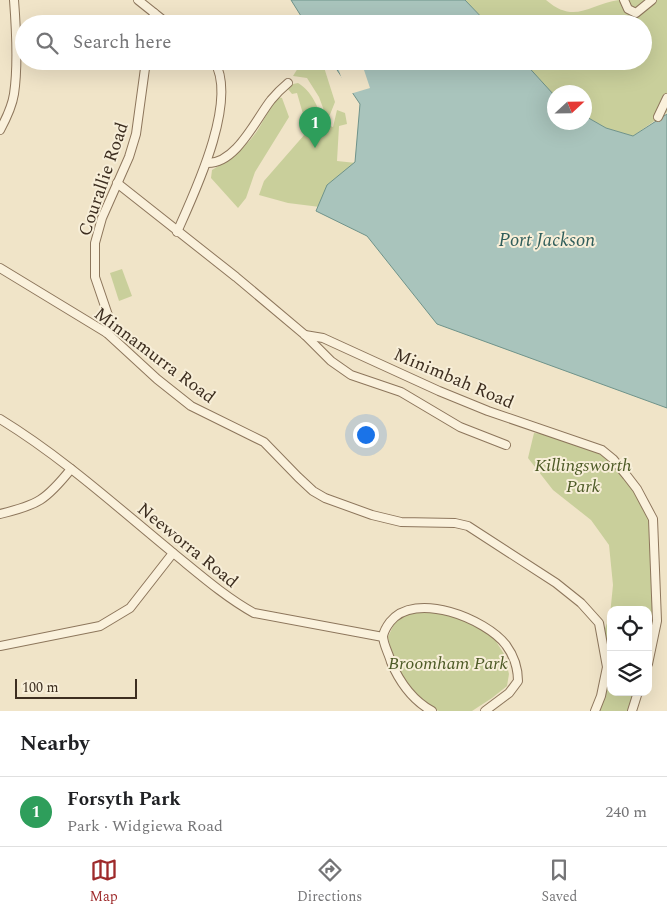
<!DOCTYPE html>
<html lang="en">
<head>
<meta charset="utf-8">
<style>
  body { margin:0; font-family:Spectral,serif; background:#f2f2f2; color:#202124 }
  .controls { position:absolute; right:15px; bottom:15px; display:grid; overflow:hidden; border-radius:10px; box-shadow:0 5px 20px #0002 }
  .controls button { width:45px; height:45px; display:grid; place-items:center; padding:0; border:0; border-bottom:1px solid #e0e0e0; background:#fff; color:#202124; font:25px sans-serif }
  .compass { position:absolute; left:547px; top:85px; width:45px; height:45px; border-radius:50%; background:#fff; box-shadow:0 5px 20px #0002; rotate:68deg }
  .scale { position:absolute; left:15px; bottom:12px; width:122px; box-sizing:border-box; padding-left:5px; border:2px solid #3d2e20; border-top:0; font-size:14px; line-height:18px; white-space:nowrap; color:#3d2e20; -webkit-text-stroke:4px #f7eed8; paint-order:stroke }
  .you { position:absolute; left:365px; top:434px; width:18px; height:18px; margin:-12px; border:4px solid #fff; border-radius:50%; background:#1a73e8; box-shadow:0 0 0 8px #1a73e833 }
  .badge { display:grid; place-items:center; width:32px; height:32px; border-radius:50%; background:#9e2a2b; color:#fff; font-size:16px; font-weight:700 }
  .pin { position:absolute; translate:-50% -41px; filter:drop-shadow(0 1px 2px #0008) }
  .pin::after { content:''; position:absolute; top:26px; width:18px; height:15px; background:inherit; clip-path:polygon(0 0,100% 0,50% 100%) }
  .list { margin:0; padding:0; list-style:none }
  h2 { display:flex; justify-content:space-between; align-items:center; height:65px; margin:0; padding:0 20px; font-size:21px }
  h2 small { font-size:16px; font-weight:400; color:#757577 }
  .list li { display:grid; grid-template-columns:32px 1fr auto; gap:15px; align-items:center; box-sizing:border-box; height:70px; padding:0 20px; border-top:1px solid #e0e0e0 }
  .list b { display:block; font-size:19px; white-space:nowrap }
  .list p { margin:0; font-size:16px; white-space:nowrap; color:#757577 }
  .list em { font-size:16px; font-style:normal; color:#757577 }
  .icon { flex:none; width:28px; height:28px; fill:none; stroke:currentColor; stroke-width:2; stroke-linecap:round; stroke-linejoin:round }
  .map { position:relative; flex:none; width:667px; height:711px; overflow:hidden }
  .search { position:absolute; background:#fff; box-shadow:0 5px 20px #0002; left:15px; right:15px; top:15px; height:55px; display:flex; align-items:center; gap:12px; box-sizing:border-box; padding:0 18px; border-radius:28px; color:#757577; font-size:19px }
  .sheet { height:135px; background:#fff }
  nav { display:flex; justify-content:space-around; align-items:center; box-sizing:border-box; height:70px; border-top:1px solid #e0e0e0; background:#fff; font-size:14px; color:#757577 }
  nav a { display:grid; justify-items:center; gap:2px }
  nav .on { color:#9e2a2b }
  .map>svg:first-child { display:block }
  .green { fill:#c9cf9b }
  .water { fill:#a9c4bc; stroke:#6f938a }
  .pier { fill:#f0e4c8 }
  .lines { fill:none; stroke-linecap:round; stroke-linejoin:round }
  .street-casing { stroke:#8d765c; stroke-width:10 }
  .street { stroke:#faf1dc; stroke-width:8 }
  .labels { text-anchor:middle; stroke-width:4; stroke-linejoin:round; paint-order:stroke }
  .street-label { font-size:18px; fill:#3d2e20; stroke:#f7eed8 }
  .park-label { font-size:18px; font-style:italic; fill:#4d5a26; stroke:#f7eed8 }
  .water-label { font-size:19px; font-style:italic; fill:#2f5d5a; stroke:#f7eed8 }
</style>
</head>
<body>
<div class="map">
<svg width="667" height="711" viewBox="0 0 667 711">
  <rect width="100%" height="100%" fill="#f0e4c8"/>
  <!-- green -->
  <g class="green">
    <path d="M465,0H546C575,25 589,4 619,0C635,0 652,0 667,0V112L633,136L606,128L585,116L584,92H554V95L523,61H643V24H488Z"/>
    <polygon points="314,61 322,61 335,102 329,117 326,116 319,97 307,78 293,76 298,68"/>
    <path d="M298,83C313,92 318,108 324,124L333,127L337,110L345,113L347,124L339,126L337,161L356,163L320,207L288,203L259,195L264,181L305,134L303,114L297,93L292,94L288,89L293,84Z"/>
    <path d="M278,97L282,98L289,117L255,172L246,198L238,208L211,178L212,170C230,160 248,146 259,128C265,118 270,107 278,97Z"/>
    <polygon points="122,269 132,296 119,301 110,273"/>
    <polygon points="534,433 561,436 602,450 637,489 653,519 658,604 648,658 648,610 611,610 611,692 633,692 630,711 594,711 605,679 603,634 610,615 613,585 609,545 591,520 553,490 528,458"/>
    <polygon points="430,609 456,613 492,635 504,654 509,674 507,686 492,698 472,711 439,711 424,706 406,691 393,662 388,637 395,622 409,612"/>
  </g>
  <!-- water -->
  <g class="water">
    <polygon points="291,0 465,0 488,24 306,24"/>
    <polygon points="331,61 523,61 554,95 554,122 584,122 585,116 606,128 633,136 667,114 667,408 437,324 367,236 316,211 327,185 355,162 360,104"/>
  </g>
  <!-- pier -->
  <polygon class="pier" points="336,61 361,61 370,88 350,94 343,83"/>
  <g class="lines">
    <defs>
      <g id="street">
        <polyline points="138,0 168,24"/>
        <polyline points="624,0 628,9 636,13 652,0"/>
        <polyline points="153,24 154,13"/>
        <polyline points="658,117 667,98"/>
        <path d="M0,130C6,119 12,107 14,94C18,68 16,26 14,0"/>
        <path d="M207,163C236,164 256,119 271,100C276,94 282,88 288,83"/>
        <polyline points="117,183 236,277 305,335 331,361 351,375 401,392 460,427 506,445"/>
        <path d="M177,232C194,194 239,100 214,61"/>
        <polyline points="0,268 107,333 157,379 191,406 264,442 298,477 313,491 325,498 372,515 401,522 455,523 468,526 556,583 581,603 599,623 607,667 601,696 595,711"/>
        <polyline points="107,333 110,321 95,277 95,243 102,218 129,157 136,134 146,61"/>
        <polyline points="305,335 323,338 439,391 488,411 602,450 613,459 627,476 637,489 653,519 657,621 648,664"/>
        <path d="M0,419C62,457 116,506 172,552C198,573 225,597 254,613L383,637"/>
        <path d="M0,514C38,505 46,500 71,469"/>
        <polyline points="0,646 100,626 130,608 173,553"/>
        <path d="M432,711C412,700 400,683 391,662C389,654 383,644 383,636C384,631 387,626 390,622C415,590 486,619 506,645C514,656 518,668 518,681L509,693L485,711"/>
        <polyline points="632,711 638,692"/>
      </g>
    </defs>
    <!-- street casing -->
    <use href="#street" class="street-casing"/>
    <!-- street -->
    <use href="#street" class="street"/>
  </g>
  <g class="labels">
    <!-- street labels -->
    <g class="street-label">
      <text transform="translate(103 179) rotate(-71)" y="6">Courallie Road</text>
      <text transform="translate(155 355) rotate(37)" y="6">Minnamurra Road</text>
      <text transform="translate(454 378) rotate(23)" y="6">Minimbah Road</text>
      <text transform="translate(188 545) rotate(39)" y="6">Neeworra Road</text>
    </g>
    <!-- park labels -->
    <g class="park-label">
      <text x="583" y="471">Killingsworth<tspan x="583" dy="21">Park</tspan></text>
      <text x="448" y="669">Broomham Park</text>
    </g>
    <!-- water labels -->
    <g class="water-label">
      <text x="547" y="246">Port Jackson</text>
    </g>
  </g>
</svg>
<div class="controls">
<button><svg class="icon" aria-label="locate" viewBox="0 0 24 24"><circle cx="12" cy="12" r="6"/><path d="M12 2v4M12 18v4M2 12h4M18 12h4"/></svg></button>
<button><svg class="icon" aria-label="layers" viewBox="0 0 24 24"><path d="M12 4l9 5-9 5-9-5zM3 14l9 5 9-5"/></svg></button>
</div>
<svg class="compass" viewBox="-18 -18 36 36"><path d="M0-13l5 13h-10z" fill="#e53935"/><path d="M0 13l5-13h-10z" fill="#757577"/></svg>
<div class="scale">100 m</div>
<div class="you"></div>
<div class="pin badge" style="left:315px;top:148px;background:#2e9e5b">1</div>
<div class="search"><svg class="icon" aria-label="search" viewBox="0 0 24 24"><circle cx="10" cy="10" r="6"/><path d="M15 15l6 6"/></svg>Search here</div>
</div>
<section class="sheet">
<h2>Nearby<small></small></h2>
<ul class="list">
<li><span class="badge" style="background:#2e9e5b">1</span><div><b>Forsyth Park</b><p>Park · Widgiewa Road</p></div><em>240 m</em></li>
</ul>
</section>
<nav>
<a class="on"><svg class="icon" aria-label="map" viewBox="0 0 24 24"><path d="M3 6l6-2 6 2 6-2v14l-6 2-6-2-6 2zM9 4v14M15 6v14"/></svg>Map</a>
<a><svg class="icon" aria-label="directions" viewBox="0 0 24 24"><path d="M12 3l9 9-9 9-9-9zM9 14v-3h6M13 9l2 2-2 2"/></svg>Directions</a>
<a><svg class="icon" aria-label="saved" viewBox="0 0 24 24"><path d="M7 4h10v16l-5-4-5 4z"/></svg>Saved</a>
</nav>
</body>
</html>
